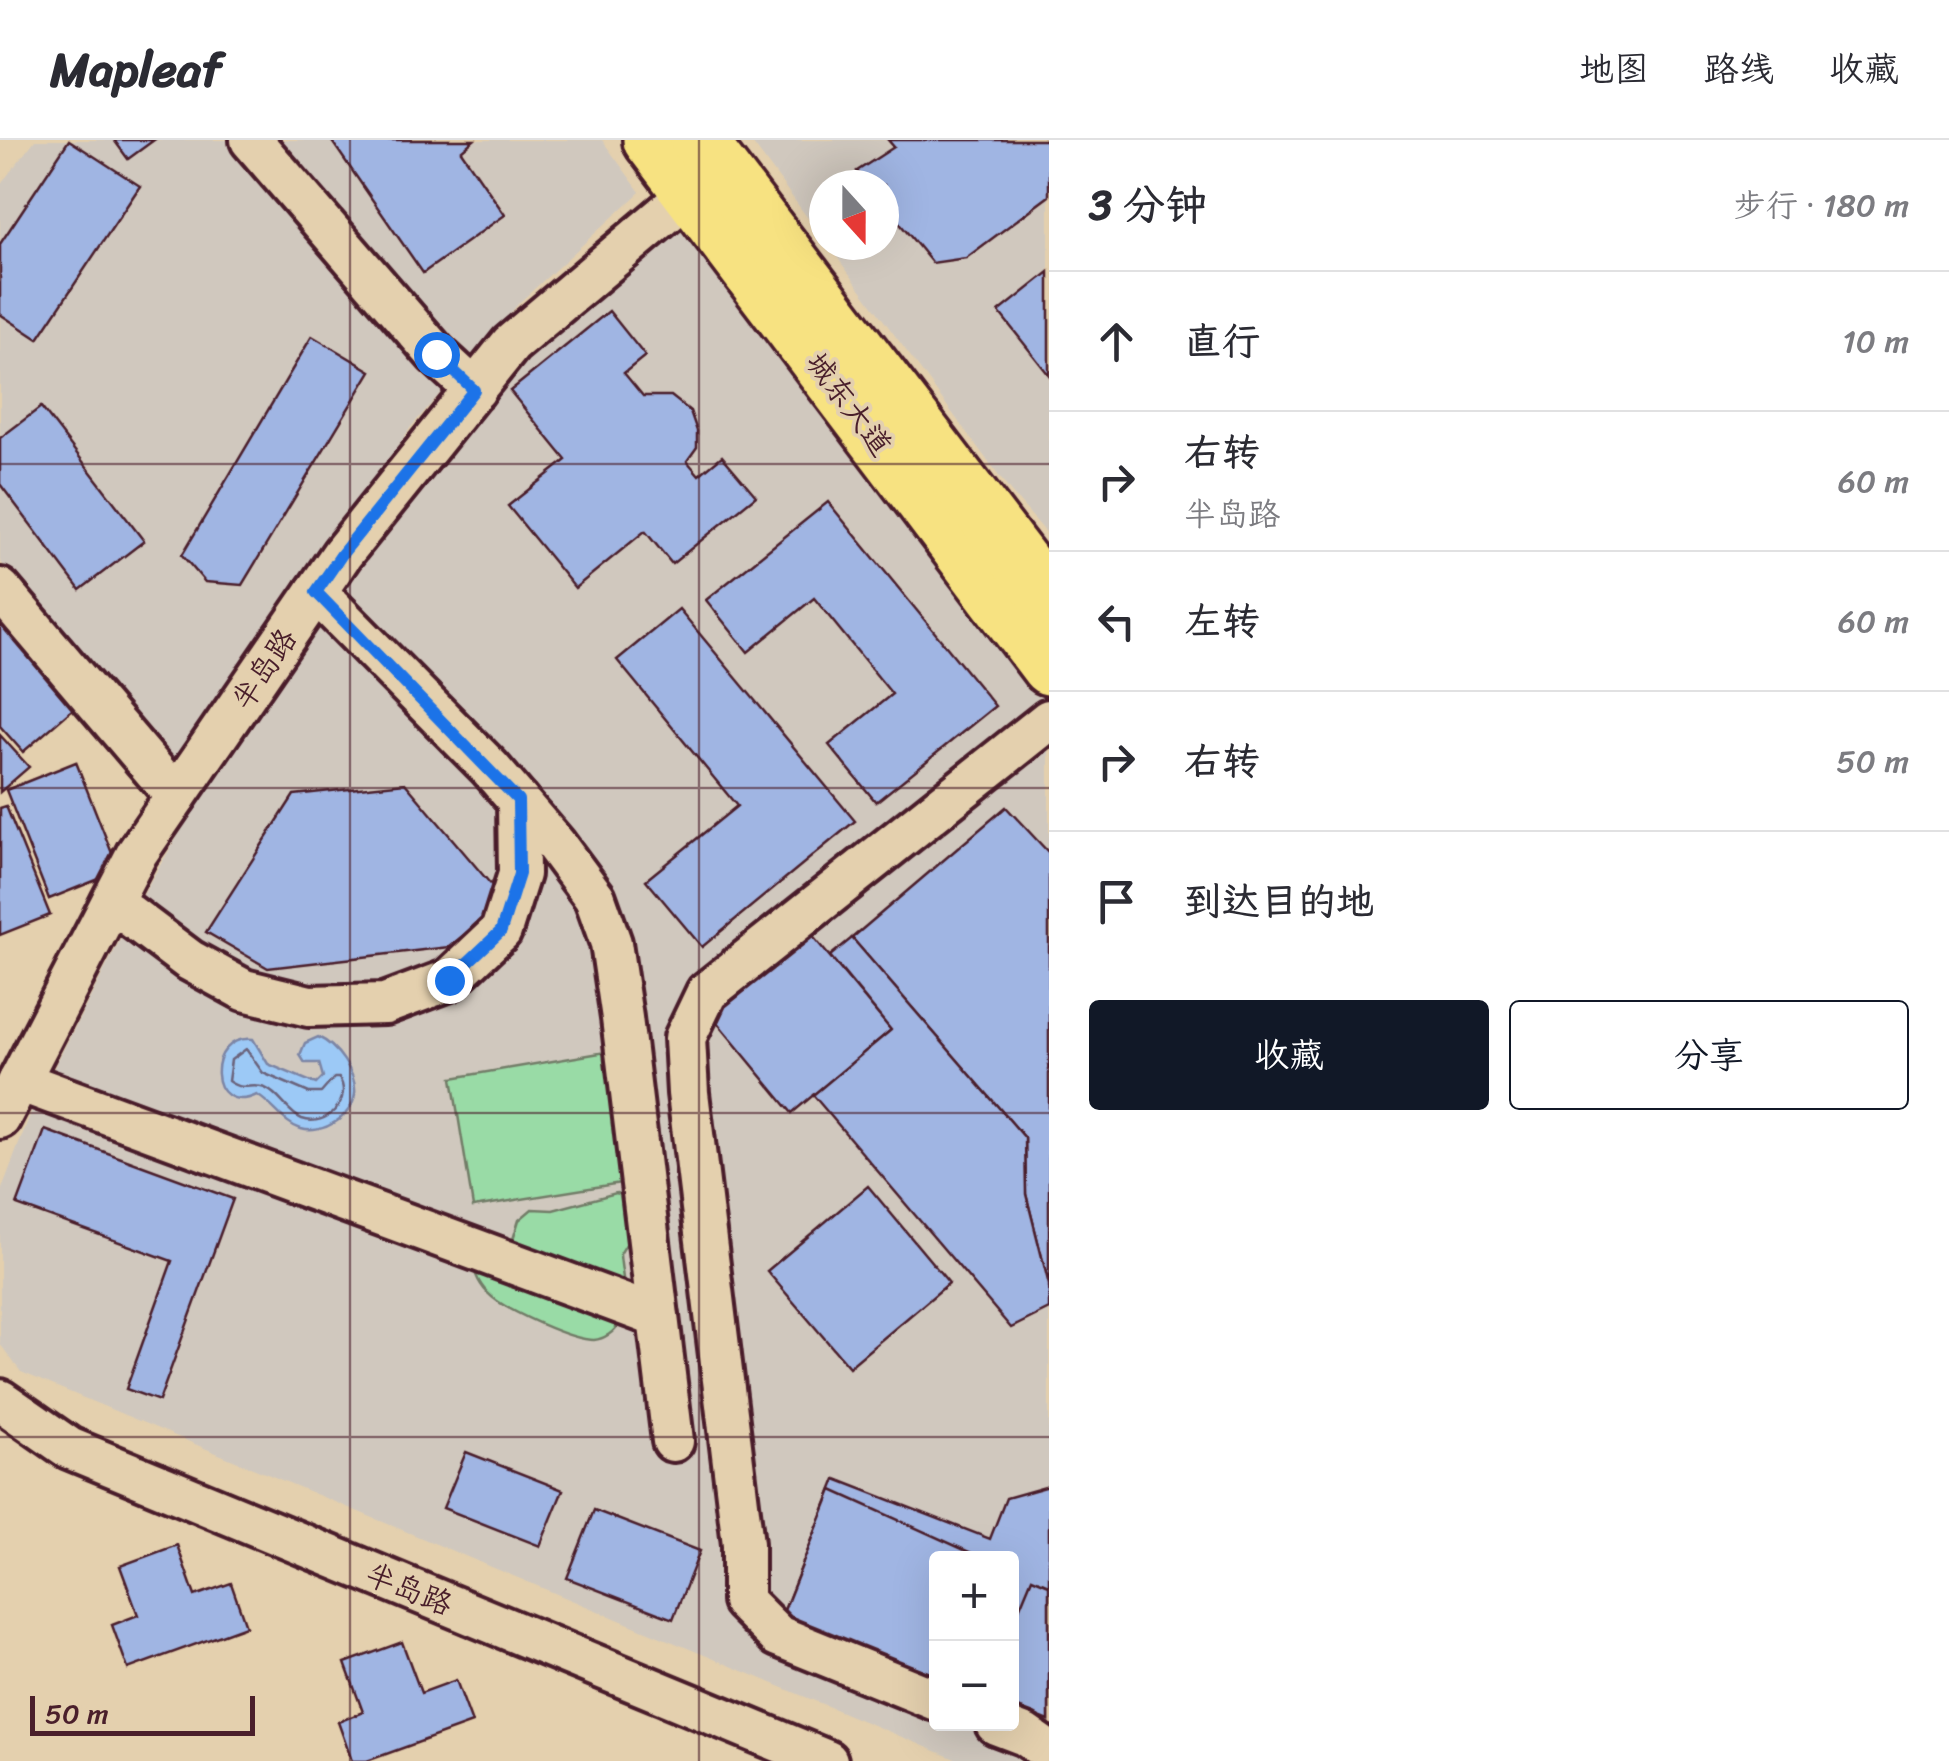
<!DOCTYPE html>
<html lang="zh">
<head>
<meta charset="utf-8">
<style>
  body { margin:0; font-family:Sriracha,"LXGW WenKai TC",sans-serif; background:#f2f2f3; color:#2b2b33 }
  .controls { position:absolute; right:30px; bottom:30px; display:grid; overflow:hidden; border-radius:10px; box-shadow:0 10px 40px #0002 }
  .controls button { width:90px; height:90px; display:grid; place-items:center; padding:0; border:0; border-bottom:2px solid #e1e1e2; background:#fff; color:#2b2b33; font:50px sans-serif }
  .compass { position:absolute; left:809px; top:30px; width:90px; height:90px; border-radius:50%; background:#fff; box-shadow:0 10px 40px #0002; rotate:159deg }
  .scale { position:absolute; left:30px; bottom:25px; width:225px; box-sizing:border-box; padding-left:10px; border:5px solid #4a1f2b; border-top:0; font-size:28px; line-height:35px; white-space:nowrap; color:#4a1f2b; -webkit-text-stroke:8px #e4d0ae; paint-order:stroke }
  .stop { position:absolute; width:30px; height:30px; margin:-22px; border:8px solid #1a73e8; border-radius:50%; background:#fff }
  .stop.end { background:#1a73e8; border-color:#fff; box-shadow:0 2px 10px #0008 }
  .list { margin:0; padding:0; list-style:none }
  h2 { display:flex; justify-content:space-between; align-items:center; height:130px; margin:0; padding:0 40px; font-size:42px }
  h2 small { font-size:32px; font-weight:400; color:#7c7c81 }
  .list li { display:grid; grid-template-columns:65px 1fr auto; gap:30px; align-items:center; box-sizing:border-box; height:140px; padding:0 40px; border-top:2px solid #e1e1e2 }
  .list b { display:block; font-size:38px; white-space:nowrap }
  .list p { margin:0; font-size:32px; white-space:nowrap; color:#7c7c81 }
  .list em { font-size:32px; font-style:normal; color:#7c7c81 }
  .actions { display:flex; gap:20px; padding:30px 40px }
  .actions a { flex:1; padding:22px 0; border:2px solid #111827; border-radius:10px; text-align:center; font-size:35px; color:#111827 }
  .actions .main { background:#111827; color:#fff }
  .icon { flex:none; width:55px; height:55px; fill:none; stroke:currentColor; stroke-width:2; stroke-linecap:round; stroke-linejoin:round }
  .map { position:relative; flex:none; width:1049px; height:1621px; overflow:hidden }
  header { display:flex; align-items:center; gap:60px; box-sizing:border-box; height:140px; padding:0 50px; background:#fff; border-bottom:2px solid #e1e1e2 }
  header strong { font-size:48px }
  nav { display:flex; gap:55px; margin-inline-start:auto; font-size:35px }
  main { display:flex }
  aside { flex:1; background:#fff }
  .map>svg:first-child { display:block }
  .built { fill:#d0c8be; fill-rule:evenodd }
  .green { fill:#99dba6; stroke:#727d68; stroke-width:2.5 }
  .water { fill:#9cc9f6; stroke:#7b85a5; stroke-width:2.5 }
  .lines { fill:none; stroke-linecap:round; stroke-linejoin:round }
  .shore { stroke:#6b637c; stroke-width:2.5 }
  .building { fill:#a0b5e3; stroke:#4a1f2b; stroke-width:2.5 }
  .minor-casing { stroke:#4a1f2b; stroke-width:48 }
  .highway-casing { stroke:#4a1f2b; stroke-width:62 }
  .minor { stroke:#e4d0ae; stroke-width:40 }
  .highway { stroke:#f7e281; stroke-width:55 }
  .route { stroke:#1a73e8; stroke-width:12 }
  .grid { fill:none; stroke:#4a1f2b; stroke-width:2.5; stroke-opacity:0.55 }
  .labels { text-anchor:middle; stroke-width:8; stroke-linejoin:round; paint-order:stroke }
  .street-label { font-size:30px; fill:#4a1f2b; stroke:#e4d0ae }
</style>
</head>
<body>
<header>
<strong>Mapleaf</strong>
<nav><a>地图</a><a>路线</a><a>收藏</a></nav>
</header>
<main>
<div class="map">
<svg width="1049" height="1621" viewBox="0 0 1049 1621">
  <rect width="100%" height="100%" fill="#e4d0ae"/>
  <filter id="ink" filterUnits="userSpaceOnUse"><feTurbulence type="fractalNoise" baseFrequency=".01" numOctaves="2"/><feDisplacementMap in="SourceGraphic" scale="20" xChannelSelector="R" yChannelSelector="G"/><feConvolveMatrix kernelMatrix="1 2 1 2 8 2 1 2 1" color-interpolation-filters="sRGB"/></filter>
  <g filter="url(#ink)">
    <!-- built -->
    <g class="built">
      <polygon points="35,0 602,0 640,52 520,162 411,287 177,633 0,421 0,45"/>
      <polygon points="750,0 1049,0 1049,396 1010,351 828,105 884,105 884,45 824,45 824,100"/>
      <path d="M688,76L1049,558V1621H960L21,1232L0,1204V1054L31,972L151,740L187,681L341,448L519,215ZM936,1418H1012V1584H936Z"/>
    </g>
    <!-- green -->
    <g class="green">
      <polygon points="606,912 627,1042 473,1067 452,938"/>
      <path d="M616,1053L631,1058V1096L620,1114C621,1136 631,1162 619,1183C615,1192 604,1199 594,1200C571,1200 510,1172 492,1157C479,1146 473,1133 472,1116L509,1112L519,1080L532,1069L553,1070Z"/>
    </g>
    <!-- water -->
    <path class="water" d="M318,897C336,905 357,933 355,954C352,977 322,995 301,989C284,984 274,965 257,955C207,978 204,894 253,899L268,924L316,944L323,937L319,923H305L300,915L305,903Z"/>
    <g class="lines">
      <!-- shore -->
      <path class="shore" d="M246,909L263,933L309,953H321L334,938H339C353,959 327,988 302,979C287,973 281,955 265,948C250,942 245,953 228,941L231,920Z"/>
    </g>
    <!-- building -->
    <g class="building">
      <polygon points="69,0 140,46 38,199 0,174 0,104"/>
      <polygon points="114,0 154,0 128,19"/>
      <polygon points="331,0 474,0 461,11 505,75 423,133"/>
      <polygon points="888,0 1049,0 1049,56 966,118 932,123 884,64 884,45 868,45 857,31 894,7"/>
      <polygon points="1049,132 1049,235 999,172"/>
      <polygon points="609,171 645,216 624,233 643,256 671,256 690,271 697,291 697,307 687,321 699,335 722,316 756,356 672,424 645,391 575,448 508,366 566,320 510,251"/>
      <polygon points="312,196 371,231 242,445 205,442 182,415"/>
      <polygon points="41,267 144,401 80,450 0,344 0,298"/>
      <polygon points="828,362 995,566 876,662 829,605 892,554 814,458 748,512 706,460"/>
      <polygon points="679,469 855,681 702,807 646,740 737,666 617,520"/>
      <polygon points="0,477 80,563 23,612 0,586"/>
      <polygon points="0,595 29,627 0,652"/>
      <polygon points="76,622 119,731 49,759 6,650"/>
      <polygon points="405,643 505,761 449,807 268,828 206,792 294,655"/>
      <polygon points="6,666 50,775 0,795 0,668"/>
      <polygon points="1006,667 1049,713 1049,1145 1026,1054 1025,998 852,798"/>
      <polygon points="810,793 891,890 792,973 711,875"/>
      <polygon points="852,798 1025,998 1026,1054 1049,1145 1049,1169 1011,1188 813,955 891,890 830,816"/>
      <polygon points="45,990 233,1059 159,1261 126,1249 172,1121 17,1065"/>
      <polygon points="868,1046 949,1143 849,1227 767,1131"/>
      <polygon points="466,1312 563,1350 540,1406 443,1368"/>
      <polygon points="836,1339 990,1399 1006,1358 1049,1346 1049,1581 1012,1566 1012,1418 936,1418 936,1536 781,1478"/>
      <polygon points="832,1350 978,1416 936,1418 936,1518 930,1533 781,1478"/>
      <polygon points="594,1370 700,1411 673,1479 567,1438"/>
      <polygon points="177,1405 195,1456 231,1443 246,1486 128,1529 112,1485 138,1475 120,1426"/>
      <polygon points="1032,1438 1049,1445 1049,1581 1012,1566 1012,1486"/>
      <polygon points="402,1502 421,1553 456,1540 472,1583 367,1621 352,1621 338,1582 363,1572 345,1523"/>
    </g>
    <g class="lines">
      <defs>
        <g id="minor">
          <polyline points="251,0 436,214 475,250"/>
          <polyline points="0,449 176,656"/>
          <polyline points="316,452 490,628 555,704 595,758 611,803 622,878 673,1301"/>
          <polyline points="112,762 189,820 244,850 309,866 385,864 449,840 501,791 519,734 518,661"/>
          <polyline points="19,941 658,1177"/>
          <polyline points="0,978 137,713 342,414 511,204 690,53"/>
          <polyline points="0,1260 69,1308 827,1621"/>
          <polyline points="936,1560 778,1496 743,1461 743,1404 688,953 685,898 707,852 1049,580"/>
          <polyline points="996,1584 1025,1595 1049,1612"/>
        </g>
        <g id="highway">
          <polyline points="651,0 1049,527"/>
          <polyline points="698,0 1049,459"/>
        </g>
      </defs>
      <!-- minor casing -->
      <use href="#minor" class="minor-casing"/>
      <!-- highway casing -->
      <use href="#highway" class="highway-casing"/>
      <!-- minor -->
      <use href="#minor" class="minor"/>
      <!-- highway -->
      <use href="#highway" class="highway"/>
    </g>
  </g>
  <g class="lines" filter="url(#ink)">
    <!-- route -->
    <polyline class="route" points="436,214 474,250 342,414 316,452 518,660 519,734 501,791 449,840"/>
  </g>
  <!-- grid -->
  <path class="grid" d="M350,0V1621M699,0V1621M0,324H1049M0,648H1049M0,973H1049M0,1297H1049"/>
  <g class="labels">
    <!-- street labels -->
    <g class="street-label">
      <text transform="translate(849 264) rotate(53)" y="10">城东大道</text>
      <text transform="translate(264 529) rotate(-56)" y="10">半岛路</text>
      <text transform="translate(409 1449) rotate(22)" y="10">半岛路</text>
    </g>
  </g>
</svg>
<div class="controls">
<button>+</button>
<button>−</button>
</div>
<svg class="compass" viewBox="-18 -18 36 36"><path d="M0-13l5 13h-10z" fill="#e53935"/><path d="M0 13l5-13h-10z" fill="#7c7c81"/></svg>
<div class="scale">50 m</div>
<div class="stop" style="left:436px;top:214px"></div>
<div class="stop end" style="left:449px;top:840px"></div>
</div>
<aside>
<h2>3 分钟<small>步行 · 180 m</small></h2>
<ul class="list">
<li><svg class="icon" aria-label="ahead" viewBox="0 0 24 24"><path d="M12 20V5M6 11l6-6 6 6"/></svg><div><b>直行</b></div><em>10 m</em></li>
<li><svg class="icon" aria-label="right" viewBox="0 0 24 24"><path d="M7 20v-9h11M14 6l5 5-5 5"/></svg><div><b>右转</b><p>半岛路</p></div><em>60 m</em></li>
<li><svg class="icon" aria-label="left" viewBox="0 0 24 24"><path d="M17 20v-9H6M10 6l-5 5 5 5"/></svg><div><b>左转</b></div><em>60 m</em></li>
<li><svg class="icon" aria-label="right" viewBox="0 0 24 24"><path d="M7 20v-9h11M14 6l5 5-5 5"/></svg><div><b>右转</b></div><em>50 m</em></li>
<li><svg class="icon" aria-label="arrive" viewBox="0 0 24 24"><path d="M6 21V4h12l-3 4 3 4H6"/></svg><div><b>到达目的地</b></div></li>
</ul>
<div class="actions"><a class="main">收藏</a><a>分享</a></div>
</aside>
</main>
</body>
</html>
